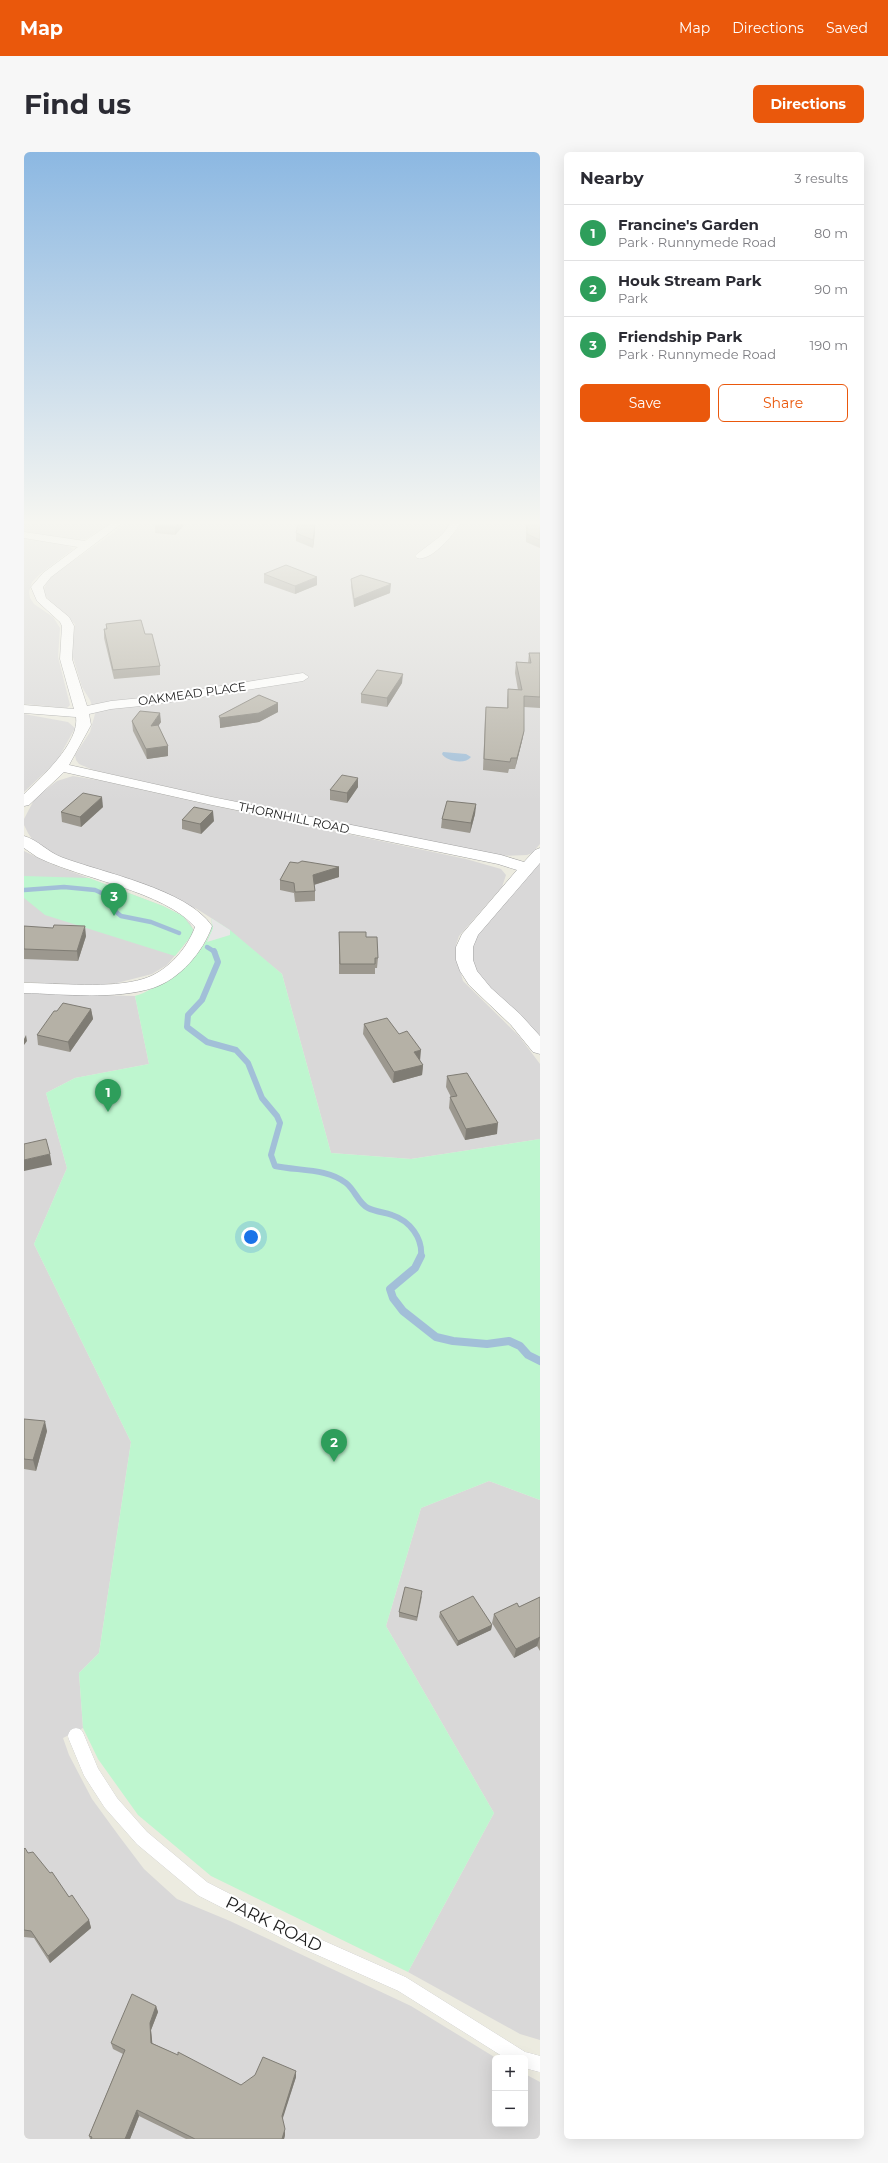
<!DOCTYPE html>
<html lang="en">
<head>
<meta charset="utf-8">
<style>
  body { margin:0; font-family:Montserrat,sans-serif; background:#f7f7f7; color:#2b2b33 }
  .controls { position:absolute; right:12px; bottom:12px; display:grid; overflow:hidden; border-radius:6px; box-shadow:0 4px 16px #0002 }
  .controls button { width:36px; height:36px; display:grid; place-items:center; padding:0; border:0; border-bottom:1px solid #e1e1e2; background:#fff; color:#2b2b33; font:20px sans-serif }
  .you { position:absolute; left:227px; top:1085px; width:14px; height:14px; margin:-10px; border:3px solid #fff; border-radius:50%; background:#1a73e8; box-shadow:0 0 0 6px #1a73e833 }
  .badge { display:grid; place-items:center; width:26px; height:26px; border-radius:50%; background:#ea580c; color:#fff; font-size:13px; font-weight:700 }
  .pin { position:absolute; translate:-50% -33px; filter:drop-shadow(0 1px 2px #0008) }
  .pin::after { content:''; position:absolute; top:21px; width:14px; height:12px; background:inherit; clip-path:polygon(0 0,100% 0,50% 100%) }
  .list { margin:0; padding:0; list-style:none }
  h2 { display:flex; justify-content:space-between; align-items:center; height:52px; margin:0; padding:0 16px; font-size:17px }
  h2 small { font-size:13px; font-weight:400; color:#7c7c81 }
  .list li { display:grid; grid-template-columns:26px 1fr auto; gap:12px; align-items:center; box-sizing:border-box; height:56px; padding:0 16px; border-top:1px solid #e1e1e2 }
  .list b { display:block; font-size:15px; white-space:nowrap }
  .list p { margin:0; font-size:13px; white-space:nowrap; color:#7c7c81 }
  .list em { font-size:13px; font-style:normal; color:#7c7c81 }
  .actions { display:flex; gap:8px; padding:12px 16px }
  .actions a { flex:1; padding:9px 0; border:1px solid #ea580c; border-radius:6px; text-align:center; font-size:14px; color:#ea580c }
  .actions .main { background:#ea580c; color:#fff }
  .map { position:relative; flex:none; width:516px; height:1987px; overflow:hidden; border-radius:6px }
  header { display:flex; align-items:center; gap:24px; box-sizing:border-box; height:56px; padding:0 20px; background:#ea580c; color:#fff }
  header strong { font-size:19px }
  nav { display:flex; gap:22px; margin-inline-start:auto; font-size:14px }
  .intro { display:flex; align-items:center; justify-content:space-between; box-sizing:border-box; height:96px; padding:0 24px }
  h1 { margin:0; font-size:28px }
  .button { padding:10px 18px; border-radius:6px; background:#ea580c; color:#fff; font-size:14px; font-weight:700 }
  main { display:flex; gap:24px; padding:0 24px }
  aside { flex:1; background:#fff; border-radius:6px; box-shadow:0 4px 16px #0002 }
  .map>svg:first-child { display:block }
  .residential { fill:#d9d8d8 }
  .park { fill:#bef6cf }
  .parking { fill:#e7e7e7 }
  .water { fill:#a2bfd8 }
  .lines { fill:none; stroke-linecap:round; stroke-linejoin:round }
  .stream-far2 { stroke:#a2bfd8; stroke-width:4.5 }
  .stream-far1 { stroke:#a2bfd8; stroke-width:6 }
  .stream { stroke:#a2bfd8; stroke-width:8 }
  .lane-casing { stroke:#a2a2a2; stroke-width:16 }
  .street-casing { stroke:#a2a2a2; stroke-width:1 }
  .lane { stroke:#fff; stroke-width:16 }
  .street { fill:#fff; fill-rule:evenodd }
  .wall { fill:#9c988f }
  .shaded-wall { fill:#7f7c74 }
  .building { fill:#b5b1a6; stroke:#7f7c74 }
  .labels { text-anchor:middle; stroke-width:4; stroke-linejoin:round; paint-order:stroke }
  .far-street-label { font-size:12px; fill:#1b1b1b; stroke:#fff }
  .near-street-label { font-size:17px; fill:#1b1b1b; stroke:#fff }
</style>
</head>
<body>
<header>
<strong>Map</strong>
<nav><a>Map</a><a>Directions</a><a>Saved</a></nav>
</header>
<div class="intro"><h1>Find us</h1><a class="button">Directions</a></div>
<main>
<div class="map">
<svg width="516" height="1987" viewBox="0 0 516 1987">
  <rect width="100%" height="100%" fill="#ecebe0"/>
  <!-- residential -->
  <g class="residential">
    <polygon points="0,372 84,372 62,387 51,388 0,381"/>
    <polygon points="99,372 516,372 516,692 508,701 503,703 473,704 162,639 69,618 55,612 52,608 51,603 66,580 71,562 66,548 58,535 48,502 51,472 26,449 21,443 20,437 23,430 29,423 92,379"/>
    <polygon points="0,385 42,393 49,397 16,422 8,430 5,440 6,446 10,452 29,465 36,476 34,505 46,553 43,556 0,552"/>
    <polygon points="0,562 44,570 51,576 33,609 0,640"/>
    <polygon points="49,624 79,629 176,651 442,707 477,717 482,723 478,735 435,784 432,793 432,804 439,829 495,884 516,912 516,987 387,1007 307,1001 258,822 198,773 173,757 27,701 10,690 4,681 0,673 0,667 11,646 33,629"/>
    <polygon points="0,699 27,712 139,754 159,765 166,771 169,777 168,783 143,813 128,822 93,831 67,833 0,830"/>
    <polygon points="516,709 516,885 459,832 453,822 446,798 449,788"/>
    <polygon points="0,841 111,844 125,912 51,926 22,941 43,1016 10,1092 107,1290 75,1501 55,1521 59,1576 39,1586 45,1603 68,1647 95,1684 120,1717 153,1747 206,1769 387,1854 472,1906 471,1972 501,1972 501,1922 516,1930 516,1987 0,1987"/>
    <polygon points="465,1329 516,1348 516,1888 496,1882 384,1820 470,1661 362,1474 397,1356"/>
  </g>
  <!-- park -->
  <g class="park">
    <polygon points="0,724 65,726 139,754 159,764 169,777 168,783 151,804 21,763 0,746"/>
    <path d="M187,766L206,778L258,822L307,1001L387,1007L516,987V1348L465,1329L397,1356L362,1474L470,1661L384,1820L187,1724L114,1663L74,1607L59,1576L55,1521L75,1501L107,1290L10,1092L43,1016L22,941L51,926L125,912L111,844C136,837 195,794 187,766Z"/>
  </g>
  <!-- parking -->
  <polygon class="parking" points="187,766 206,778 206,783 183,790 189,776"/>
  <!-- water -->
  <path class="water" d="M419,600L442,602L447,605C441,613 422,609 418,602Z"/>
  <g class="lines">
    <!-- stream-far2 -->
    <g class="stream-far2">
      <polyline points="0,738 40,735 71,738 82,743 91,759 97,764 127,770 155,781"/>
      <polyline points="183,795 191,800"/>
    </g>
    <!-- stream-far1 -->
    <path class="stream-far1" d="M190,799L194,810L178,848L164,863L163,875L183,890L212,898L224,911L238,946L253,964L256,971L247,1003L251,1014C274,1019 303,1016 322,1031C331,1038 335,1052 344,1056C352,1060 360,1060 368,1063C386,1069 399,1086 397,1105"/>
    <!-- stream -->
    <polyline class="stream" points="397,1104 391,1116 366,1137 369,1146 379,1159 412,1185 429,1189 463,1192 485,1189 496,1194 504,1203 516,1209"/>
    <defs>
      <g id="lane">
        <polyline points="52,1584 67,1620 87,1651 118,1686 179,1737 281,1789 378,1832 496,1906"/>
        <polyline points="501,1908 516,1912"/>
      </g>
      <g id="street">
        <path d="M86,372H97L27,425L19,435L22,446L45,465L50,474L48,507L63,554L87,549L127,545L279,521L285,525L279,529L127,553L87,557L65,562L67,573L45,613L188,645L477,703L500,710L511,698L516,696V711L454,783L449,795V808L453,819L467,836L496,862L516,884V902L509,900L487,873L445,833L436,819L432,808V795L438,782L493,718L474,712L188,653L40,620L5,653L0,654V642C17,626 56,590 52,565L0,561V553L50,557L36,507L38,474L36,470L13,449L7,435L19,421L54,395L0,386V380L61,389Z"/>
        <path d="M426,372H436C429,383 407,410 393,406L391,404L393,402L418,383Z"/>
        <path d="M0,684C14,688 24,700 37,705C79,721 163,737 188,774C179,800 156,827 129,836C91,848 40,842 0,841V831C34,831 87,837 119,827C143,820 163,797 171,775C140,739 57,727 13,705L0,696Z"/>
      </g>
    </defs>
    <!-- lane casing -->
    <use href="#lane" class="lane-casing"/>
    <!-- street casing -->
    <use href="#street" class="street-casing"/>
    <!-- lane -->
    <use href="#lane" class="lane"/>
    <!-- street -->
    <use href="#street" class="street"/>
  </g>
  <!-- wall -->
  <g class="wall">
    <polygon points="132,372 161,372 151,383 131,381 131,373"/>
    <polygon points="502,372 516,372 516,396 502,390"/>
    <polygon points="291,373 291,381 289,396 272,389 272,381"/>
    <polygon points="240,422 293,433 271,442 240,431"/>
    <polygon points="327,427 366,441 330,455 327,435"/>
    <polygon points="82,472 136,514 136,523 90,527 80,486 80,477 82,477"/>
    <polygon points="505,501 516,501 516,556 500,555 500,579 498,589 491,617 485,617 484,621 459,618 461,565 462,555 483,556 483,548 484,537 494,538 491,521 492,510 504,511"/>
    <polygon points="378,531 363,555 337,551 337,542"/>
    <polygon points="254,551 254,560 235,570 196,576 196,573 195,564"/>
    <polygon points="108,569 137,570 134,574 144,594 144,604 123,607 109,579"/>
    <polygon points="334,626 334,635 323,651 306,648 306,638"/>
    <polygon points="452,652 451,662 446,681 417,676 418,667"/>
    <polygon points="79,655 57,675 38,670 37,660"/>
    <polygon points="158,668 190,669 177,682 158,677"/>
    <polygon points="274,711 315,715 315,725 290,733 291,739 291,749 271,750 270,741 256,738 256,728"/>
    <polygon points="0,774 62,784 54,809 0,807"/>
    <polygon points="315,780 342,785 354,806 353,816 351,816 351,822 315,822"/>
    <polygon points="67,857 69,867 46,900 14,893 13,883 33,859"/>
    <polygon points="340,872 375,882 399,913 398,923 369,931 339,882"/>
    <polygon points="423,924 473,982 441,988 425,956 426,945 427,945 422,935"/>
    <polygon points="0,1267 23,1279 12,1319 0,1317"/>
    <polygon points="398,1444 393,1469 375,1465 375,1460"/>
    <polygon points="516,1445 516,1499 513,1494 490,1506 468,1471 470,1462 495,1455"/>
    <polygon points="416,1460 468,1473 467,1478 433,1494 415,1465"/>
    <polygon points="0,1697 45,1745 65,1768 67,1776 26,1811 10,1786 0,1785"/>
    <polygon points="132,1854 134,1860 127,1878 128,1891 217,1933 272,1925 258,1967 261,1983 260,1987 162,1987 115,1964 106,1987 66,1987 65,1984 99,1902 89,1897 87,1891"/>
  </g>
  <!-- shaded-wall -->
  <g class="shaded-wall">
    <polygon points="154,372 161,372 151,383 151,375"/>
    <polygon points="291,373 291,381 289,396 289,388"/>
    <polygon points="293,425 293,433 271,442 271,434"/>
    <polygon points="367,432 366,441 330,455 330,447"/>
    <polygon points="379,522 378,531 363,555 363,546"/>
    <polygon points="254,551 254,560 235,570 196,576 196,566"/>
    <polygon points="136,561 137,570 128,583 127,574"/>
    <polygon points="500,579 498,589 491,617 493,606"/>
    <polygon points="144,594 144,604 123,607 122,597"/>
    <polygon points="334,626 334,635 323,651 323,641"/>
    <polygon points="78,645 79,655 57,675 56,665"/>
    <polygon points="452,652 451,662 446,681 447,671"/>
    <polygon points="189,659 190,669 177,682 176,672"/>
    <polygon points="315,715 315,725 289,733 289,723"/>
    <polygon points="61,774 62,784 54,809 53,799"/>
    <polygon points="67,857 69,867 46,900 44,890"/>
    <polygon points="2,883 3,889 0,893 0,887"/>
    <polygon points="397,898 396,909 390,900"/>
    <polygon points="399,913 398,923 369,931 370,920"/>
    <polygon points="474,971 473,982 441,988 442,977"/>
    <polygon points="26,1002 28,1013 0,1019 0,1008"/>
    <polygon points="21,1269 23,1279 12,1319 9,1308"/>
    <polygon points="468,1473 467,1478 433,1494 434,1489"/>
    <polygon points="516,1485 513,1494 490,1506 492,1497"/>
    <polygon points="65,1768 67,1776 26,1811 24,1804"/>
    <polygon points="132,1854 134,1860 127,1878 129,1897 127,1891 126,1871"/>
    <polygon points="272,1919 272,1925 258,1969 258,1964"/>
    <polygon points="113,1958 115,1964 106,1987 101,1987"/>
    <polygon points="261,1977 261,1983 260,1987 258,1987"/>
  </g>
  <!-- building -->
  <g class="building">
    <polygon points="132,372 154,372 151,375 131,373"/>
    <polygon points="274,372 287,372 291,373 289,388 272,381"/>
    <polygon points="503,372 516,372 516,388 503,382"/>
    <polygon points="262,413 293,425 271,434 240,422"/>
    <polygon points="337,423 367,432 330,447 327,427"/>
    <polygon points="117,468 121,482 128,482 136,514 89,518 80,477 83,477 82,472"/>
    <polygon points="505,501 516,501 516,545 500,544 500,579 493,606 487,606 486,610 460,607 462,555 484,556 484,537 498,538 492,510 507,511"/>
    <polygon points="353,518 379,522 363,546 337,542"/>
    <polygon points="235,543 254,551 235,561 196,566 195,564"/>
    <polygon points="116,559 136,561 127,574 134,573 144,594 122,597 108,569"/>
    <polygon points="318,623 334,626 323,641 306,638"/>
    <polygon points="59,641 78,645 56,665 37,660"/>
    <polygon points="423,649 452,652 447,671 418,667"/>
    <polygon points="170,655 189,659 176,672 158,668"/>
    <polygon points="278,709 315,715 289,723 291,739 271,740 270,731 256,728 266,710 274,711"/>
    <polygon points="30,773 61,774 53,799 0,797 0,774 29,776"/>
    <polygon points="315,780 342,780 342,785 353,785 354,806 351,806 351,812 316,812"/>
    <polygon points="39,851 67,857 44,890 13,883 30,859 33,859"/>
    <polygon points="363,866 375,882 383,879 397,898 390,900 399,913 370,920 340,872"/>
    <polygon points="443,921 474,971 442,977 426,945 433,944 423,924"/>
    <polygon points="22,987 26,1002 0,1008 0,992"/>
    <polygon points="0,1267 21,1269 9,1308 0,1307"/>
    <polygon points="381,1435 398,1439 393,1465 375,1460"/>
    <polygon points="449,1444 468,1473 434,1489 416,1460"/>
    <polygon points="516,1445 516,1486 516,1485 492,1497 470,1462 493,1451 495,1455"/>
    <polygon points="1,1696 4,1701 9,1700 26,1721 28,1720 45,1745 48,1743 65,1768 24,1804 7,1779 0,1778 0,1697"/>
    <polygon points="108,1842 132,1854 126,1871 127,1891 154,1903 154,1900 217,1933 231,1923 239,1905 272,1919 258,1964 261,1977 258,1987 171,1987 113,1958 101,1987 67,1987 68,1985 65,1984 101,1898 87,1891"/>
  </g>
  <!-- sky -->
  <linearGradient id="sky" x2="0" y2="1"><stop stop-color="#8cb8e2"/><stop offset="0.57" stop-color="#f6f6f1"/><stop offset="1" stop-color="#f6f6f1" stop-opacity="0"/></linearGradient>
  <rect width="516" height="650" fill="url(#sky)"/>
  <g class="labels">
    <!-- far-street labels -->
    <g class="far-street-label">
      <text transform="translate(168 542) rotate(-8)" y="4">OAKMEAD PLACE</text>
      <text transform="translate(270 666) rotate(12)" y="4">THORNHILL ROAD</text>
    </g>
    <!-- near-street labels -->
    <g class="near-street-label">
      <text transform="translate(250 1772) rotate(26)" y="6">PARK ROAD</text>
    </g>
  </g>
</svg>
<div class="controls">
<button>+</button>
<button>−</button>
</div>
<div class="you"></div>
<div class="pin badge" style="left:84px;top:960px;background:#2e9e5b">1</div>
<div class="pin badge" style="left:310px;top:1310px;background:#2e9e5b">2</div>
<div class="pin badge" style="left:90px;top:764px;background:#2e9e5b">3</div>
</div>
<aside>
<h2>Nearby<small>3 results</small></h2>
<ul class="list">
<li><span class="badge" style="background:#2e9e5b">1</span><div><b>Francine's Garden</b><p>Park · Runnymede Road</p></div><em>80 m</em></li>
<li><span class="badge" style="background:#2e9e5b">2</span><div><b>Houk Stream Park</b><p>Park</p></div><em>90 m</em></li>
<li><span class="badge" style="background:#2e9e5b">3</span><div><b>Friendship Park</b><p>Park · Runnymede Road</p></div><em>190 m</em></li>
</ul>
<div class="actions"><a class="main">Save</a><a>Share</a></div>
</aside>
</main>
</body>
</html>
